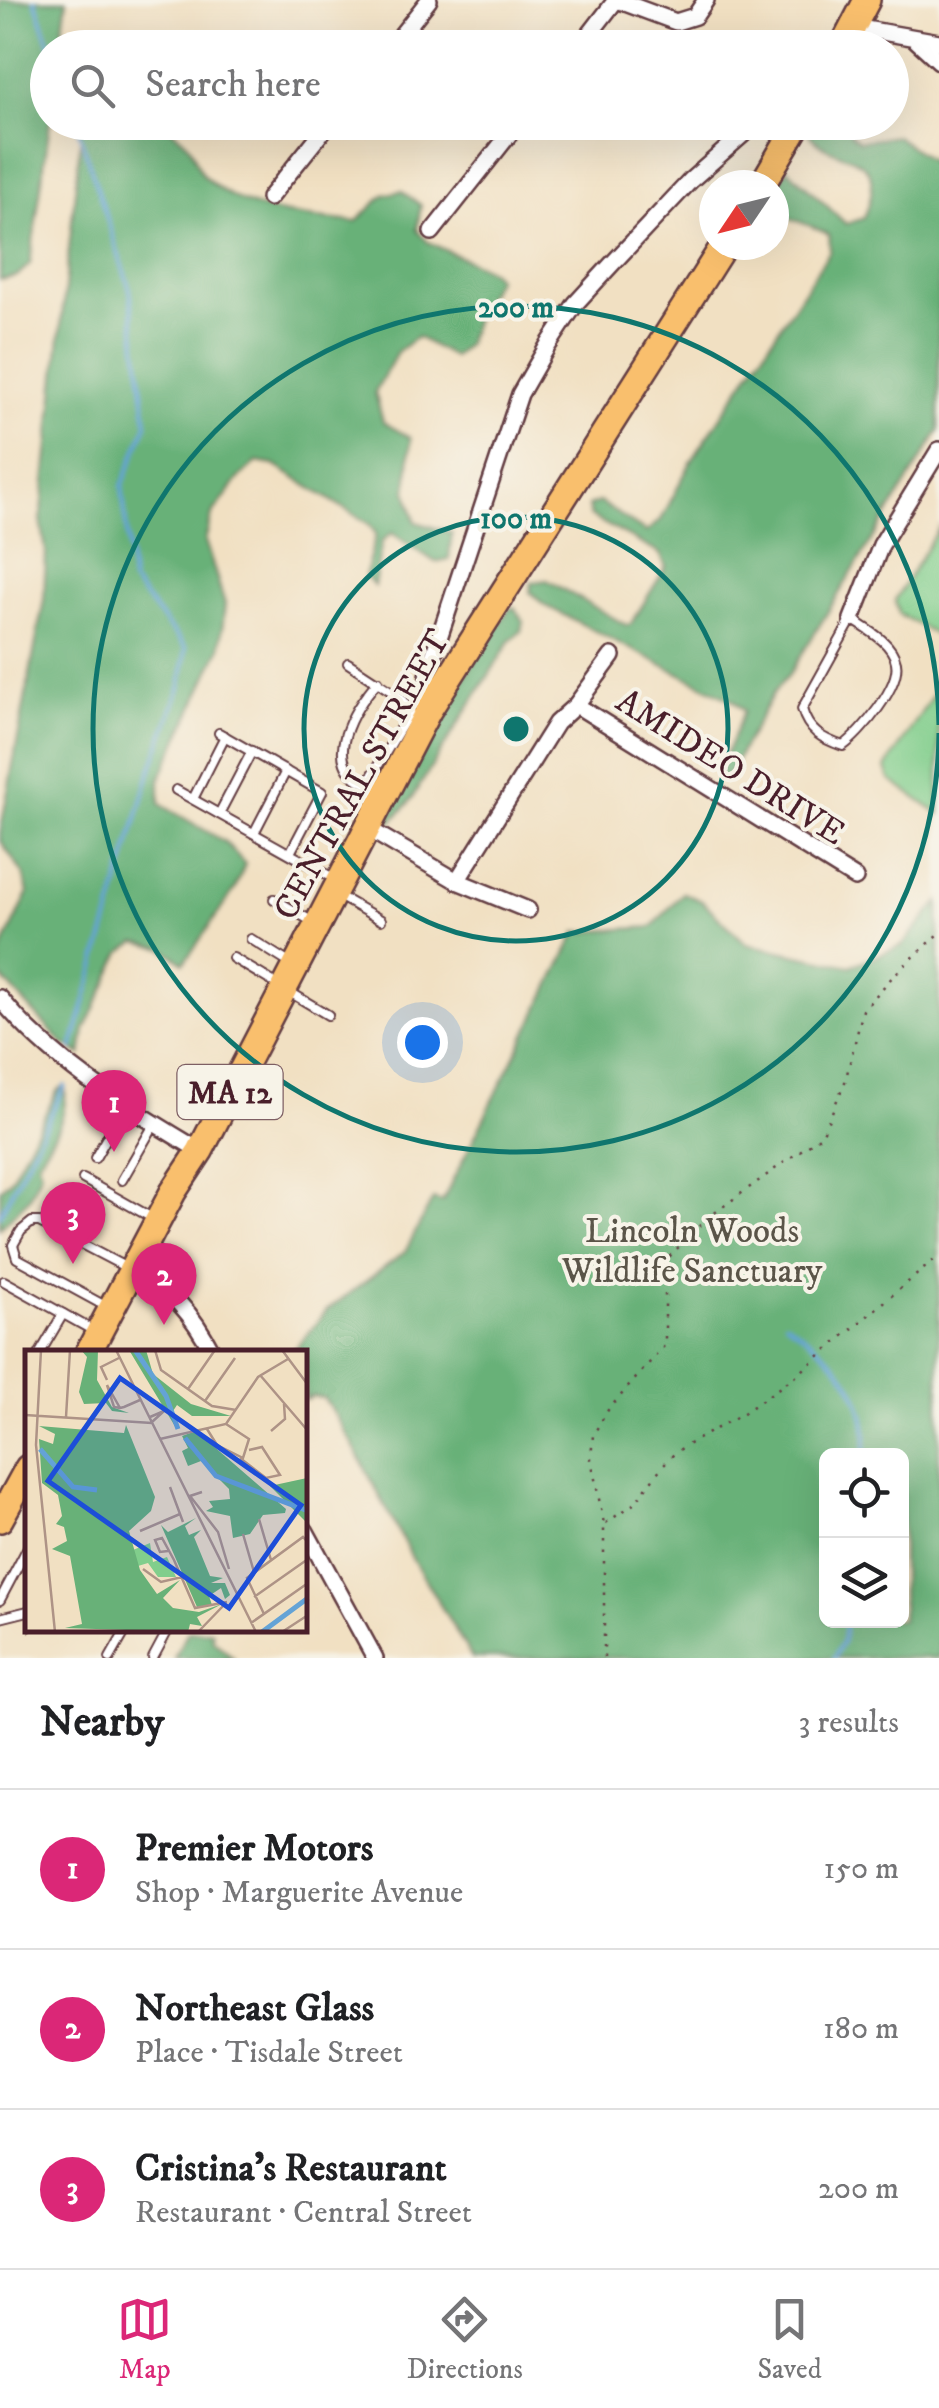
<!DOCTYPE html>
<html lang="en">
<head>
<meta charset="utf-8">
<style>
  body { margin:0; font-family:"IM FELL DW Pica",serif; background:#f2f2f2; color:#202124 }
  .controls { position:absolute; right:30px; bottom:30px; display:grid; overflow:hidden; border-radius:15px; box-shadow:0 10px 40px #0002 }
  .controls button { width:90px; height:90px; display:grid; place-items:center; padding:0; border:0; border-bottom:2px solid #e0e0e0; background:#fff; color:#202124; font:50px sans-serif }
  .compass { position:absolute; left:699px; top:170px; width:90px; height:90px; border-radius:50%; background:#fff; box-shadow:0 10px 40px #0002; rotate:235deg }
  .you { position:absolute; left:422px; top:1042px; width:35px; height:35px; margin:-25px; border:8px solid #fff; border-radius:50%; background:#1a73e8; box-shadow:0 0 0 15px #1a73e833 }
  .badge { display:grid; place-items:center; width:65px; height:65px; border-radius:50%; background:#db2777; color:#fff; font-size:32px; font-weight:700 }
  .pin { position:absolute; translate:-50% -82px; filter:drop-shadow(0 2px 5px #0008) }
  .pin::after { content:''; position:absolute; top:52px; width:35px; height:30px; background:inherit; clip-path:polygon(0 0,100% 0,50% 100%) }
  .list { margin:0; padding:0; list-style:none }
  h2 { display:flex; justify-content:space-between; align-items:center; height:130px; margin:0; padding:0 40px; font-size:42px }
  h2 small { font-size:32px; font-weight:400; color:#757577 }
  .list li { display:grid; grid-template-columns:65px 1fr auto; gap:30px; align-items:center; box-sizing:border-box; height:160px; padding:0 40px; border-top:2px solid #e0e0e0 }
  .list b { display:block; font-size:38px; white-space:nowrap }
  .list p { margin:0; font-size:32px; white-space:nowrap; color:#757577 }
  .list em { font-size:32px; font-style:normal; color:#757577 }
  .icon { flex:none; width:55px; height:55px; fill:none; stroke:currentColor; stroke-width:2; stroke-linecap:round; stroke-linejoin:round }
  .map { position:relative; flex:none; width:939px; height:1658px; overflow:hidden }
  .search { position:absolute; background:#fff; box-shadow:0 10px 40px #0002; left:30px; right:30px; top:30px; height:110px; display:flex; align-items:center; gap:25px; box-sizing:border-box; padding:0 35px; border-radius:55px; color:#757577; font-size:38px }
  .sheet { height:610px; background:#fff }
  nav { display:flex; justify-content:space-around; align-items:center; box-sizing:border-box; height:140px; border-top:2px solid #e0e0e0; background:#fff; font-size:28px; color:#757577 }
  nav a { display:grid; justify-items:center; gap:5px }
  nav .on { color:#db2777 }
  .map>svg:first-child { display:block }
  .green { fill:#81ce8c; stroke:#66765c; stroke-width:2.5 }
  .forest { fill:#68b178; stroke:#596852; stroke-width:2.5; fill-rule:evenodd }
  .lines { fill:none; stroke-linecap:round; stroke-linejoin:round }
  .stream { stroke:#64a3d6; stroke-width:4 }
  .lane-casing { stroke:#633c42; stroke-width:12 }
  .street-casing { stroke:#633c42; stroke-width:20 }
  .primary-casing { stroke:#633c42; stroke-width:30 }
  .path { stroke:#633c42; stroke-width:2.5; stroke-dasharray:2.5 8; stroke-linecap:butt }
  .lane { stroke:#fff; stroke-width:8 }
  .street { stroke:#fff; stroke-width:15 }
  .primary { stroke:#f9bf6d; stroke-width:25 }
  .ring { fill:none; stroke:#0f766e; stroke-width:5 }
  .labels { text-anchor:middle; stroke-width:8; stroke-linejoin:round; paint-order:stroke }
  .shield { fill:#f7f3e8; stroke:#7e5f64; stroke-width:2.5 }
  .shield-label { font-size:32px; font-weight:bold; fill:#4a1f2b }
  .street-label { font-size:35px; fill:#4a1f2b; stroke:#f7f3e8 }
  .park-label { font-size:35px; fill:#5a5448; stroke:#f7f3e8 }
  .inset-river { fill:none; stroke:#64a3d6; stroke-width:5 }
  .inset-road { fill:none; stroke:#ae9386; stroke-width:2.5 }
  .view { fill:#1d4ed8; fill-opacity:0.15; stroke:#1d4ed8; stroke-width:5 }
  .inset-edge { fill:none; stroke:#4a1f2b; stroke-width:5 }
  .centre { fill:#0f766e; stroke:#f7f3e8; stroke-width:5 }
  .ring-label { font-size:30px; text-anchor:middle; font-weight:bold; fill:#0f766e; stroke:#f7f3e8; stroke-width:8; stroke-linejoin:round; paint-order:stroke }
</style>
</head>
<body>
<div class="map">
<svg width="939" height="1658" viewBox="0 0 939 1658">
  <rect width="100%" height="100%" fill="#f7f3e8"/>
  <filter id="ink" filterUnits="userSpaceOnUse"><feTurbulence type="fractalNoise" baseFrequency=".01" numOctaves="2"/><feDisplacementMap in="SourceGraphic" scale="20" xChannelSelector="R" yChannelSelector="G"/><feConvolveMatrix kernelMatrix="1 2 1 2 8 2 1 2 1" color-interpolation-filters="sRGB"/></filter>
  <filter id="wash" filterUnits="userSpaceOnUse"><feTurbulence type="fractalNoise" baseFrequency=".0048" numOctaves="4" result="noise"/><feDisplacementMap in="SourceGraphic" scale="40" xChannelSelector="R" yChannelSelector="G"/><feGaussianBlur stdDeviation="2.25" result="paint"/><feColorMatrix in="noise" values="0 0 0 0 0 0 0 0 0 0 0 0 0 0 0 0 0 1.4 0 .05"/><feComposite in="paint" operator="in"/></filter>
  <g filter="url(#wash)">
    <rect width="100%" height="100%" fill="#f1e0c2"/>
    <!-- green -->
    <g class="green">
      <polygon points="939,528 939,637 899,614 895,600"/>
      <polygon points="939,685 939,814 890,780 886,768"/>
    </g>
    <!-- forest -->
    <g class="forest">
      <polygon points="0,0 67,0 60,47 48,48 50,123 30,264 17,276 0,280"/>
      <path d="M82,123H164C171,130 181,136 188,144C196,154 195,168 206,178C247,216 304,216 356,222L384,195L401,191L421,205L417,230L428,242L491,271L497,278L477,312L466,345L453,357L417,337L398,351L375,392L383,422L411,438L407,492L416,522L452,533L449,559L435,562L392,533L382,541L374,586L365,576L376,534L369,524L274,465L257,462L240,477L212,515L205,541L225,604L220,649L160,779V804L225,842L245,864L235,889L184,963L163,948L136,942L121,953L85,1030L81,1055L63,1044L0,976V954L28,894L24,875L0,840V833L44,599L46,552L41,520Z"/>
      <path d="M816,123H853L850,134L859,141L896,136L939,167V431L789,675L774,692L726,779L720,777L721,766L744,711L734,701L544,605L530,592L532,582L547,580L626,625L631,624L666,567L660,554L590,516L588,506L599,502L646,532L661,520L691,462L830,251L829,235C795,214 750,221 788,169L846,224L864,218C893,146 835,167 809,134Z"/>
      <polygon points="514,607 523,621 521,631 510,641 409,803 390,823 384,822 382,817 445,707 509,609"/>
      <path d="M683,893L702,901L747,944L850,966L902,946L939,902V1658H472L412,1558L352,1443L324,1398L312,1396L305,1399V1353H292L326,1311L405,1252L433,1199L442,1202L577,932L652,927ZM826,1456H902V1620H826Z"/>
      <path d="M65,1086C68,1118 54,1135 38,1161L41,1172L29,1198L0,1228V1189L10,1180L58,1090Z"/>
      <polygon points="188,1631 212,1631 213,1640 234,1658 174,1658"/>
    </g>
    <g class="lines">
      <!-- stream -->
      <g class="stream">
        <polyline points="35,0 51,48"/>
        <polyline points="72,1049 149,776 181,685 186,648 132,582 122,486 147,424 130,290 76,122"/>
        <polyline points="0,1215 65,1086"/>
        <path d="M785,1322C833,1354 873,1394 865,1456"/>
        <polyline points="834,1658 843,1640 846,1620"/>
      </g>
    </g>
  </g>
  <g filter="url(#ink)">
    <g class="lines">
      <defs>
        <g id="lane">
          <path d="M852,619C868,630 892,642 896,662C901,686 861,733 843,746C822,739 808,731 802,709Z"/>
          <polyline points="348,663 400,697 411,712"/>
          <polyline points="219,733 322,792 290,853"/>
          <path d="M367,784C318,764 355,707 378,681"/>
          <polyline points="176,790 335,879"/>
          <polyline points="381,793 367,784 410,712"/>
          <polyline points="193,799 225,736"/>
          <polyline points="219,814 252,751"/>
          <polyline points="254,833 286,771"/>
          <polyline points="337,895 381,920"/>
          <polyline points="274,899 313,922"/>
          <polyline points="251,939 291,964"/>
          <polyline points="233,958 328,1015"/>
          <polyline points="95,1158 125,1106"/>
          <polyline points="83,1179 154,1219"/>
          <polyline points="122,1180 155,1123"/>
          <polyline points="4,1281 94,1331"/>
          <polyline points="107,1307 17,1258 13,1245 21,1231 32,1222 39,1222 129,1269"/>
          <polyline points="40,1353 63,1314"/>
          <polyline points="0,1600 28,1547"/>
          <polyline points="0,1618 28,1611"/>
          <polyline points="110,1658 126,1630"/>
          <polyline points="153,1658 168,1630"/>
        </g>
        <g id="street">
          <polyline points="617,0 676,22 695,16 706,0"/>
          <polyline points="854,27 939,42"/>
          <polyline points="916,40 939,61"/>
          <polyline points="391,48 429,0"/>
          <polyline points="579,48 616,0"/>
          <polyline points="269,198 330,122"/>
          <polyline points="432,232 519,122"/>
          <polyline points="852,619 881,545 939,450"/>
          <polyline points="576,705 855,878"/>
          <polyline points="422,712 430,665 520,394 547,347 576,303 611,265 691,180 757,122"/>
          <polyline points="367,828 457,881 528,910"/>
          <polyline points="457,881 556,723 576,705 612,656"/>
          <path d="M0,998C54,1065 127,1107 200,1151"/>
          <path d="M135,1268C173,1293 191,1311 213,1353"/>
          <polyline points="305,1530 375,1658"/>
        </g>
        <g id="primary">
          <polyline points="842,48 867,0"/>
          <polyline points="762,185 799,122"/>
          <polyline points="88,1353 173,1192 200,1151 428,711 724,245"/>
          <polyline points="0,1519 28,1468"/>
        </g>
      </defs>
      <!-- lane casing -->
      <use href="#lane" class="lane-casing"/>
      <!-- street casing -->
      <use href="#street" class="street-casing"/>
      <!-- primary casing -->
      <use href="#primary" class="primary-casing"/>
      <!-- path -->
      <g class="path">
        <polyline points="606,1523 635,1503 663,1465 677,1451 745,1412 797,1375 939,1256"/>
        <polyline points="30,1630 31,1634"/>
        <polyline points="604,1658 604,1524 591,1459 593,1435 608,1410 665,1345 665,1261 706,1219 822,1135 845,1082 863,1010 895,974 939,934"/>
      </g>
      <!-- lane -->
      <use href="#lane" class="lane"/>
      <!-- street -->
      <use href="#street" class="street"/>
      <!-- primary -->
      <use href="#primary" class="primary"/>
    </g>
  </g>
  <!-- distance rings -->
  <g class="ring">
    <circle cx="516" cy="729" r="212"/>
    <path d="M939 733A423 423 0 1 1 939 725"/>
  </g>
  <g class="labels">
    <!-- shield labels -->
    <rect class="shield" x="177.5" y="1065" width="105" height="54" rx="8"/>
    <g class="shield-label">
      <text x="230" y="1103">MA 12</text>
    </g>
    <!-- street labels -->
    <g class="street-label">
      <text transform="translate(731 766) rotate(32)" y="12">AMIDEO DRIVE</text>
      <text transform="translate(361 774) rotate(-61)" y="12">CENTRAL STREET</text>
    </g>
    <!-- park labels -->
    <g class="park-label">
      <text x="692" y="1242">Lincoln Woods<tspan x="692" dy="40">Wildlife Sanctuary</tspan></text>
    </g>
  </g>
  <!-- overview -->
  <g transform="translate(25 1350)">
    <rect width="282" height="282" fill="#f1e0c2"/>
    <path d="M125,193L128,212L142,207L151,227H133L123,213L113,216L108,200Z" fill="#81ce8c"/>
    <path d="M56,0H73L72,30L87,57L104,63L87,61L81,53L59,54L54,42L62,7ZM104,0H121L128,24L166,54L206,66H167L152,55L146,64L151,78ZM101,75L130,147L126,161L104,181L115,220L132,244L155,230L138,248L148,258L174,262L197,254L172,267L177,276L165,274L163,282L40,278L57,274L45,206L27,199L42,191L39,177L31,174L37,166L33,145L17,133L14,89L28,94L30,84L14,76L99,83ZM171,81L261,159L260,163L238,165L225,184L208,188L205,166L181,161L188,157L184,151L205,149L204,139L176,111L163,116L157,101L163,98L157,86ZM282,128V173L245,136ZM171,168L160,176L164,185L176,180L169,187L185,226L198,228L186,233H200L205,245L200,249L196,238L184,246L187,255L172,257L136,175L143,182Z" fill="#68b178"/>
    <path class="inset-river" d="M110,0L141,46L153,79M160,88L191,126L283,161M15,99L48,137L72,140M237,282L283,248"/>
    <path class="inset-road" d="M16,0L11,95L30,282M91,0L231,282M130,0L136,20L187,56L211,60M257,0L283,35M235,25L283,81M82,30L76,17L94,8M163,39L190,0M180,51L210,8M95,58L82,35L89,57L95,58L99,57L115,50M0,65L127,73M41,67L45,0M125,67L139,61L127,72M182,79L192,95L218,108L224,89L201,74M246,81L260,69L259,54M135,89L201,74L233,27L263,9M215,108L241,128L255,125L237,97L224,100M145,137L158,172M177,142L165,146L193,182L204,219M234,169L246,210M115,181L155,164M218,184L229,222M143,201L135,202L130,190L137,188L149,210L170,258L202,252M118,219L136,232L157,227M229,247L283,209M239,264L222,228L278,187L283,192M226,273L283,233M173,282L200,254M257,282L283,265"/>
    <path class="view" d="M95,28L276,155L204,258L23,131Z"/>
    <rect width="282" height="282" class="inset-edge"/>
  </g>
  <circle cx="516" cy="729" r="15" class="centre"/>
  <g class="ring-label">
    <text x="516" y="317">200 m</text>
    <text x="516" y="528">100 m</text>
  </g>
</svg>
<div class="controls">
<button><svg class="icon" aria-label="locate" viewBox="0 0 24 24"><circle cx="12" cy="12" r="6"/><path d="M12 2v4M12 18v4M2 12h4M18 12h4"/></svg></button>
<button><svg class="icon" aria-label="layers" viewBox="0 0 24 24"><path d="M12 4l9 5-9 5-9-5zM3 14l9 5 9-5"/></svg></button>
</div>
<svg class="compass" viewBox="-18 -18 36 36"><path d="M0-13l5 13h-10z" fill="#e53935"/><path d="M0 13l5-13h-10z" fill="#757577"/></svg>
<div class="you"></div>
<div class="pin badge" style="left:114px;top:1152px">1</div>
<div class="pin badge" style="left:164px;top:1325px">2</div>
<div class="pin badge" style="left:73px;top:1264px">3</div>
<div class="search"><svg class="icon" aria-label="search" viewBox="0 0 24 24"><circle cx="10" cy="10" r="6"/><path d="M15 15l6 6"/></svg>Search here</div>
</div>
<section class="sheet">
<h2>Nearby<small>3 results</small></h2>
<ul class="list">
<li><span class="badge">1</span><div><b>Premier Motors</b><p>Shop · Marguerite Avenue</p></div><em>150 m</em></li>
<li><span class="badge">2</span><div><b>Northeast Glass</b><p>Place · Tisdale Street</p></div><em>180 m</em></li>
<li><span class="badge">3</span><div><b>Cristina's Restaurant</b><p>Restaurant · Central Street</p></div><em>200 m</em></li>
</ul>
</section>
<nav>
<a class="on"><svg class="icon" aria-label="map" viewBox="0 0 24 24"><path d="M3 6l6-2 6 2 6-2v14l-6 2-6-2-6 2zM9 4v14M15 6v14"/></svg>Map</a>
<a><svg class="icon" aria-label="directions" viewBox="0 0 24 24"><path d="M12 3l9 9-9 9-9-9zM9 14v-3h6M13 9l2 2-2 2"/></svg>Directions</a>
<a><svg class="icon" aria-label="saved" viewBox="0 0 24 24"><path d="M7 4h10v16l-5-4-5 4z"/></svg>Saved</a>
</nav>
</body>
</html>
